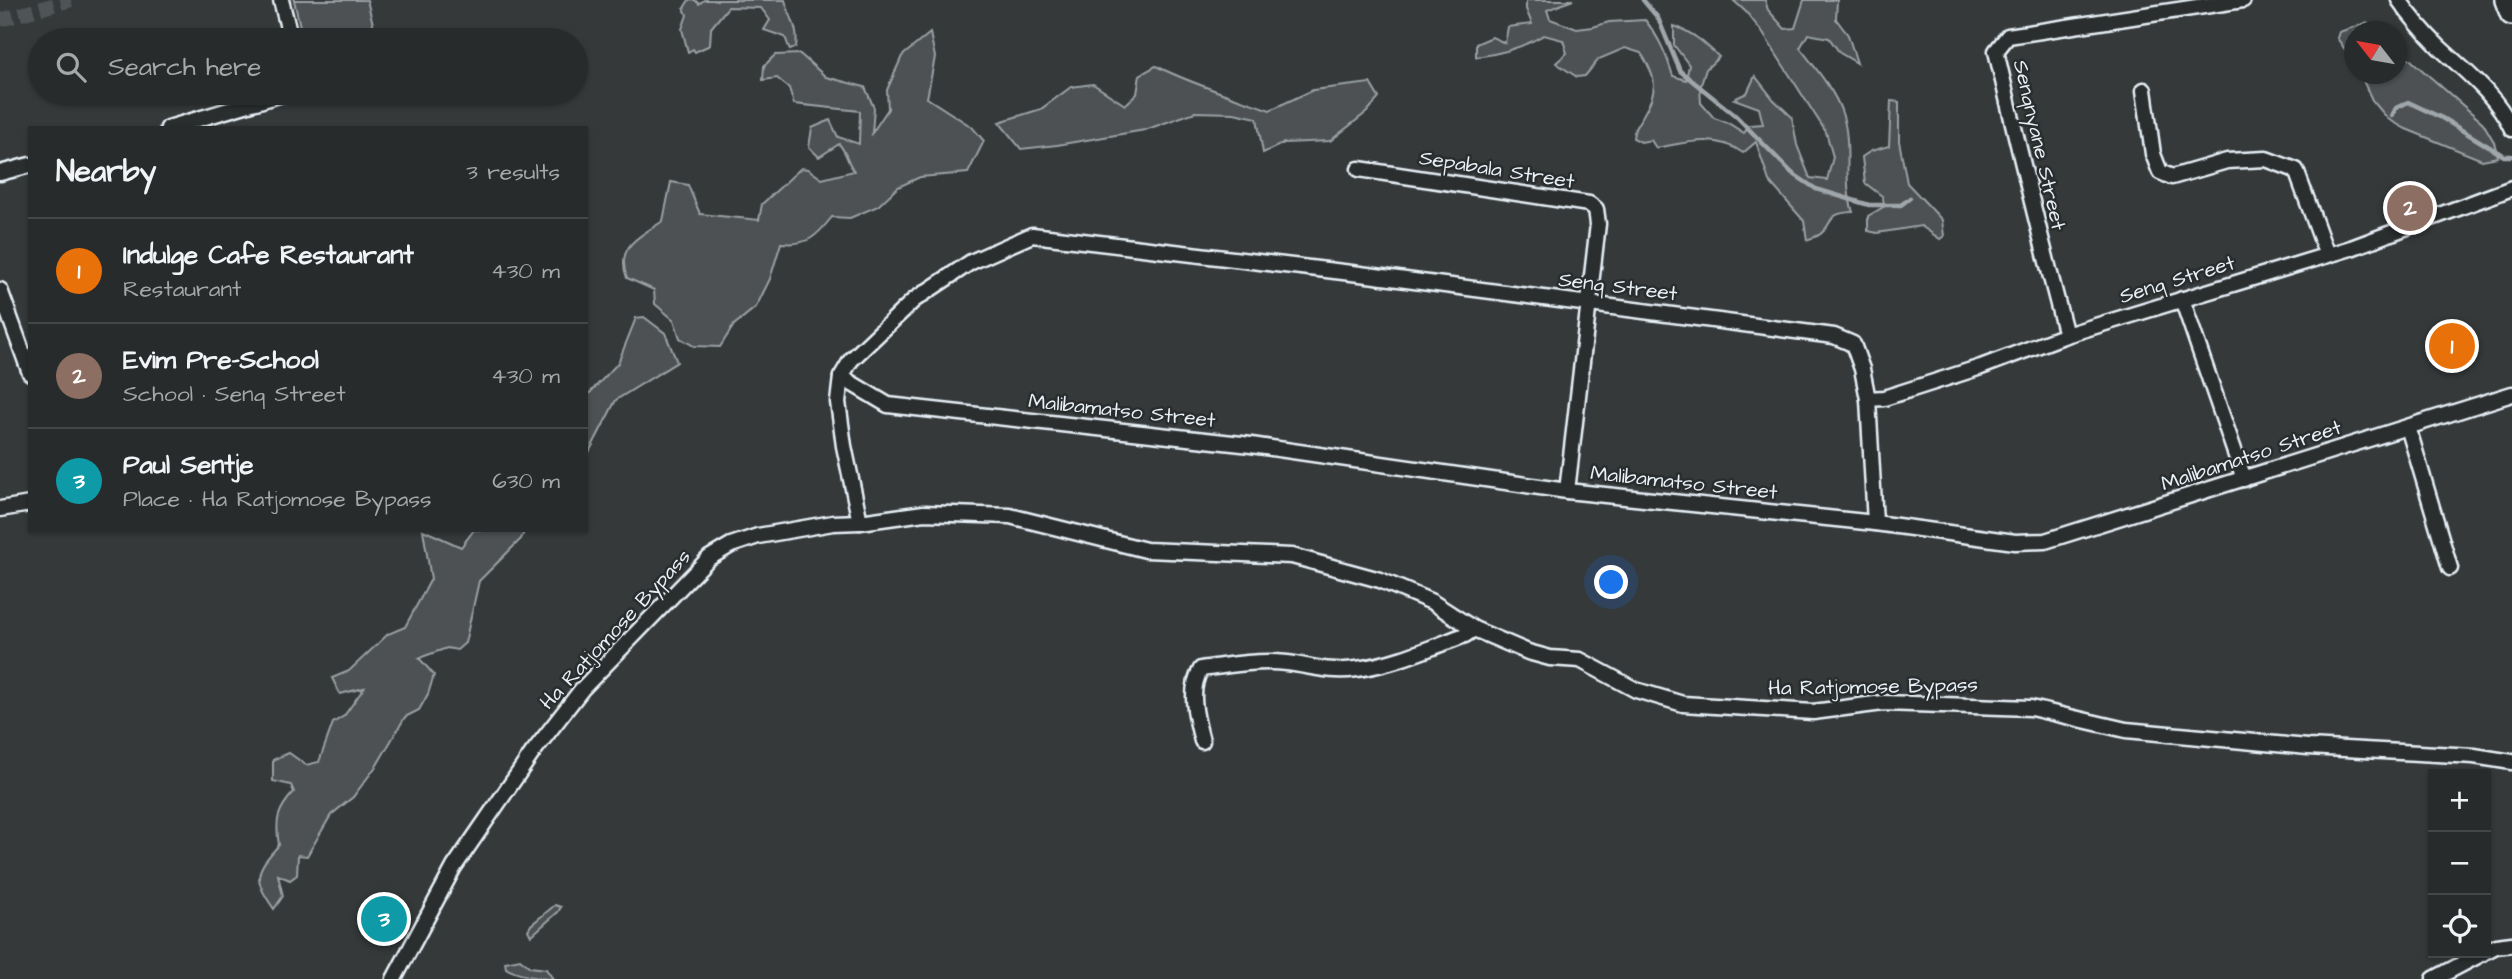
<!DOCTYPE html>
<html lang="en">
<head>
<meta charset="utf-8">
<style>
  body { margin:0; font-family:"Architects Daughter",sans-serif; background:#343738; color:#f1f3f6 }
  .controls { position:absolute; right:21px; bottom:21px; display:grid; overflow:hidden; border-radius:0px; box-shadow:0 2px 5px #0004 }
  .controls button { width:63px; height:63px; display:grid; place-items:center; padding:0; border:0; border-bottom:2px solid #444748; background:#282b2c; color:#f1f3f6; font:35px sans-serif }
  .compass { position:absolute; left:2344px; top:21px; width:63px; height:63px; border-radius:50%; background:#282b2c; box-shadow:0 2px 5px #0004; rotate:301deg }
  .you { position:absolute; left:1612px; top:583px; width:24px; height:24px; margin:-18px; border:5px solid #fff; border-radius:50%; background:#1a73e8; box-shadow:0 0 0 10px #1a73e833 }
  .badge { display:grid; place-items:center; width:46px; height:46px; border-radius:50%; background:#ffd166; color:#fff; font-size:23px; font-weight:700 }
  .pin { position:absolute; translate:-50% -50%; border:4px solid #fff; box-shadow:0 2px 7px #0006 }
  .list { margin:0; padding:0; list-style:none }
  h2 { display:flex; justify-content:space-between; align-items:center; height:91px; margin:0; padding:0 28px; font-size:30px }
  h2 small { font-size:23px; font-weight:400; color:#a5a7a9 }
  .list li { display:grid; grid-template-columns:46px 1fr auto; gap:21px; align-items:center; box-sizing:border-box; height:105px; padding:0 28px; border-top:2px solid #444748 }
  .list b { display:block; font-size:26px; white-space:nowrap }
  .list p { margin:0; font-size:23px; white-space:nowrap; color:#a5a7a9 }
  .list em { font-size:23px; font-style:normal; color:#a5a7a9 }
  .icon { flex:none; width:38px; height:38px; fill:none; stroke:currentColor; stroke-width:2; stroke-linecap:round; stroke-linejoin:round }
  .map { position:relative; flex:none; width:2512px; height:979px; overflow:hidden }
  .search { position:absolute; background:#282b2c; box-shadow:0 2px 5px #0004; left:28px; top:28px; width:560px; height:77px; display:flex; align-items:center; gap:18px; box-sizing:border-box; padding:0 24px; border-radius:38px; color:#a5a7a9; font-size:26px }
  .panel { position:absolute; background:#282b2c; box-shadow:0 2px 5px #0004; left:28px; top:126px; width:560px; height:406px; border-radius:0px }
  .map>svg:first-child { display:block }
  .green { fill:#4d5152; stroke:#9aa1a5; stroke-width:2 }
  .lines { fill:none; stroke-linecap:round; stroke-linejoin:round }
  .stream { stroke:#a0a7ac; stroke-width:4.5 }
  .street-tunnel { stroke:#505556; stroke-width:14; stroke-dasharray:14 7; stroke-linecap:butt }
  .street-casing { stroke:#e8f1f8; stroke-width:19 }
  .primary-casing { stroke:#e8f1f8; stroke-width:28 }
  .street { stroke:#2a2d2e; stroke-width:14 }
  .primary { stroke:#2a2d2e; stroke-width:23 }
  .labels { text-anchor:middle; stroke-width:5; stroke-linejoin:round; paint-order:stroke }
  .street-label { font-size:21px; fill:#e8f1f8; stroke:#2a2d2e }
</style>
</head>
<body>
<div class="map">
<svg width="2512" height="979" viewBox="0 0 2512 979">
  <rect width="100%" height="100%" fill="#35393a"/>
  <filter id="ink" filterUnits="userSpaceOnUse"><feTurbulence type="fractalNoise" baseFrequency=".0143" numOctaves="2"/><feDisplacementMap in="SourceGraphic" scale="14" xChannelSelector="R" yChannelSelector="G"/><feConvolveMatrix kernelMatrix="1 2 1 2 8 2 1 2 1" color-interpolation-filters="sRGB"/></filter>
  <g filter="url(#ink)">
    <!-- green -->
    <g class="green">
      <polygon points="294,0 367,0 377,40 303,40"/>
      <path d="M689,0H695L699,4L704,0H785C790,18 799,28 796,47L790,50L785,37L764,30L770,20L761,8L728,7L711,28L710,45L695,52L693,49L688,52L682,29L687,15L684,8Z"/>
      <path d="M1526,0H1573L1547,10L1550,19L1577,29L1593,27L1609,22L1645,20C1659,37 1666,54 1673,76L1686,80L1689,65L1674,45V26C1692,32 1705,43 1719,57L1706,69L1700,88L1701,103L1714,118L1728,123L1744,133L1750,125L1763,124L1759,108L1734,99L1747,93L1755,76L1774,100L1792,117L1797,145L1810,178L1827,180L1833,157L1826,132L1762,32L1746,12L1733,0H1765L1768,10L1785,29L1795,28L1804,0H1837L1836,19L1848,35L1857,63L1840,53L1829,38L1808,34L1800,48C1814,66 1835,91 1842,113C1853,145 1842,181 1853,212C1824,213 1835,224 1819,235C1815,237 1811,238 1807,240L1804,221L1769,181L1756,142L1743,153C1715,133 1686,143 1656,148L1651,140L1641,142L1633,138C1634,128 1637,125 1642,117C1659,90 1657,78 1641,53L1625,48L1599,59L1585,76L1577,77L1556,63L1567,53L1563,40L1544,35C1522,48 1501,54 1476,57V44L1492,37L1505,43L1508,27L1532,24L1526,9Z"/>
      <polygon points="2366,23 2382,31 2354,32 2354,62 2337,38 2339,32"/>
      <path d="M930,33L935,57L927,98L972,127L984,141L968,173L920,177L898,187L878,206L850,218L832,217C817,236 808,246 781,243L770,279L756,307L734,325L720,347L694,346L680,338L674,320L655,304L654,290L627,278C615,246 640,236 663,221L671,182L688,185L700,214L759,220L762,204L801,168L808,169L822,179L854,171C847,162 847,153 839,144L819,157L809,147L812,128L830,120L838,137L859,144L860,111L794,104L789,88L777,78L763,80L764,66L775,55L800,54L826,77L865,87L874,108L872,133L888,109L887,90L902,56Z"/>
      <polygon points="2397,48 2483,123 2494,142 2498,157 2482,160 2406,129 2388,119 2372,100 2360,74 2396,74"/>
      <path d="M1156,66C1192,84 1231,96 1270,110L1313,90L1370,83L1379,98L1367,112L1330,141L1284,143L1263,153L1257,118L1234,113L1195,112L1145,130L1057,145L1021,149L999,122L1041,109L1071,87L1093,84L1125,105L1137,94L1140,75Z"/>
      <polygon points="1891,101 1899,102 1899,141 1907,183 1942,220 1944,236 1940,239 1921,226 1877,233 1868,231 1868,216 1885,206 1882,196 1865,183 1862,157 1871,151 1889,146"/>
      <polygon points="644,317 665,333 677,362 616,400 586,458 586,397 618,363 636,318"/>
      <path d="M423,530L461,547L474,530H525L521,539L479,581L465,643L457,650L447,648L419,658L434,675L428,694L419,710L405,717L377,765L353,797L331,815L307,856L298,855L297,875L290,880L278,875L283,896L274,909C253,879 254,872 279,845C275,821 277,810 294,792L291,785L273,781V760L289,753L306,765L319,762L333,723L344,716L364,688L340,694L332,678L349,671L388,634L405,627L431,579Z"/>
      <polygon points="555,905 561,907 558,912 531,936 528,930 531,925"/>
      <path d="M520,959L530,967L546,969L553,979C542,979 516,975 506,968L505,962Z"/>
    </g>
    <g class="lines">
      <!-- stream -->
      <g class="stream">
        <polyline points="1643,0 1658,18 1680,71 1736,116 1792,173 1816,189 1869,205 1901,205 1910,198"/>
        <polyline points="2392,116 2396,108 2408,102 2442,118 2504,156 2512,156"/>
      </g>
      <!-- street-tunnel -->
      <polyline class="street-tunnel" points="0,20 71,0"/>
      <defs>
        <g id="street">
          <polyline points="281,0 291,40"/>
          <path d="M2399,0C2411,17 2424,32 2439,47C2465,71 2497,96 2512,129"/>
          <polyline points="2144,90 2153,154 2160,172 2172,177 2227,161 2266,159 2296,170 2327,255"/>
          <polyline points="168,128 286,93"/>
          <polyline points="1359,169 1589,204 1596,209 1598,224 1567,491"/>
          <polyline points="0,173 30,165"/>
          <polyline points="0,290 30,373"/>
          <polyline points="2182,299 2244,479"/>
          <path d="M2066,335C2041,241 2018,146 1996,51L2008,36L2243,0"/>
          <polyline points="841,377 888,405 1251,445 1567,491 1875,523 2015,542 2045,541 2512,394"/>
          <polyline points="1868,399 1875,523"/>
          <polyline points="2408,427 2450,568"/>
          <polyline points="0,509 30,504"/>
          <polyline points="860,522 844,446 838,402 841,377 851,360 914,300 971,262 1032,235 1360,274 1834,336 1853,344 1862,369 1868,399 1884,398 1981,367 2066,335 2351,248 2512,188"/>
          <path d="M1202,741C1196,718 1188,690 1201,669C1229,665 1259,660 1287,663C1312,666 1330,673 1357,669C1394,664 1430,648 1465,635L1474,629"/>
          <polyline points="2486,951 2496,946 2512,944"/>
          <polyline points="394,979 454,867 533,752 582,689 709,558 731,545 758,536 833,523 860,522 924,513 1010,516 1146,550 1292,556 1380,580 1432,602 1474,629 1528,652 1550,658 1580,660 1636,690 1683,704 1813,712 1883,703 2031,708 2126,730 2308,747 2474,756 2512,762"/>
          <polyline points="2434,979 2483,953"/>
        </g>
        <polyline id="primary" points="2507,0 2512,13"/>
      </defs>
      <!-- street casing -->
      <use href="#street" class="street-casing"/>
      <!-- primary casing -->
      <use href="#primary" class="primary-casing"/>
      <!-- street -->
      <use href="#street" class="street"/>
      <!-- primary -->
      <use href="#primary" class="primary"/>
    </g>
  </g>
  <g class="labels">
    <!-- street labels -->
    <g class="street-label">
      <text transform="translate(2040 145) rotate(77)" y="7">Senqnyane Street</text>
      <text transform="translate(1497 169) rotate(9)" y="7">Sepabala Street</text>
      <text transform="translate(2177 279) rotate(-17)" y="7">Senq Street</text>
      <text transform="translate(1618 286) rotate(7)" y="7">Senq Street</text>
      <text transform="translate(1122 410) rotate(6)" y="7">Malibamatso Street</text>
      <text transform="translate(2251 455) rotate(-18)" y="7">Malibamatso Street</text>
      <text transform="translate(1684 482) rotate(6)" y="7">Malibamatso Street</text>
      <text transform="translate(615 629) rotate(-47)" y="7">Ha Ratjomose Bypass</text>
      <text transform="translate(1873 686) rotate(-1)" y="7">Ha Ratjomose Bypass</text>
    </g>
  </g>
</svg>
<div class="controls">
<button>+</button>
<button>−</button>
<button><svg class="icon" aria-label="locate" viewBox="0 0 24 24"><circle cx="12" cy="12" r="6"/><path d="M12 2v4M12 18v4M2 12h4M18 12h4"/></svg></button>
</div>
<svg class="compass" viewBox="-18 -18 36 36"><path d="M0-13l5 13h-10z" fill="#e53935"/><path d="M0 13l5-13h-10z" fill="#a5a7a9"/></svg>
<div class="you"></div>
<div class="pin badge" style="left:2452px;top:346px;background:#e8710a">1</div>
<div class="pin badge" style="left:2410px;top:208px;background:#8d6e63">2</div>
<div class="pin badge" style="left:384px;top:919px;background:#0f9aa8">3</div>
<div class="search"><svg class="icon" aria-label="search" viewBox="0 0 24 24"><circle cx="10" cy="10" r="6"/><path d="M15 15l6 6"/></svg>Search here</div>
<section class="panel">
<h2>Nearby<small>3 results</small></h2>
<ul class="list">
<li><span class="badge" style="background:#e8710a">1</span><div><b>Indulge Cafe Restaurant</b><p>Restaurant</p></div><em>430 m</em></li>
<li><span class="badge" style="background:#8d6e63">2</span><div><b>Evim Pre-School</b><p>School · Senq Street</p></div><em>430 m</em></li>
<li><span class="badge" style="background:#0f9aa8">3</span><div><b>Paul Sentje</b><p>Place · Ha Ratjomose Bypass</p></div><em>630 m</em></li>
</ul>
</section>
</div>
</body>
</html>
